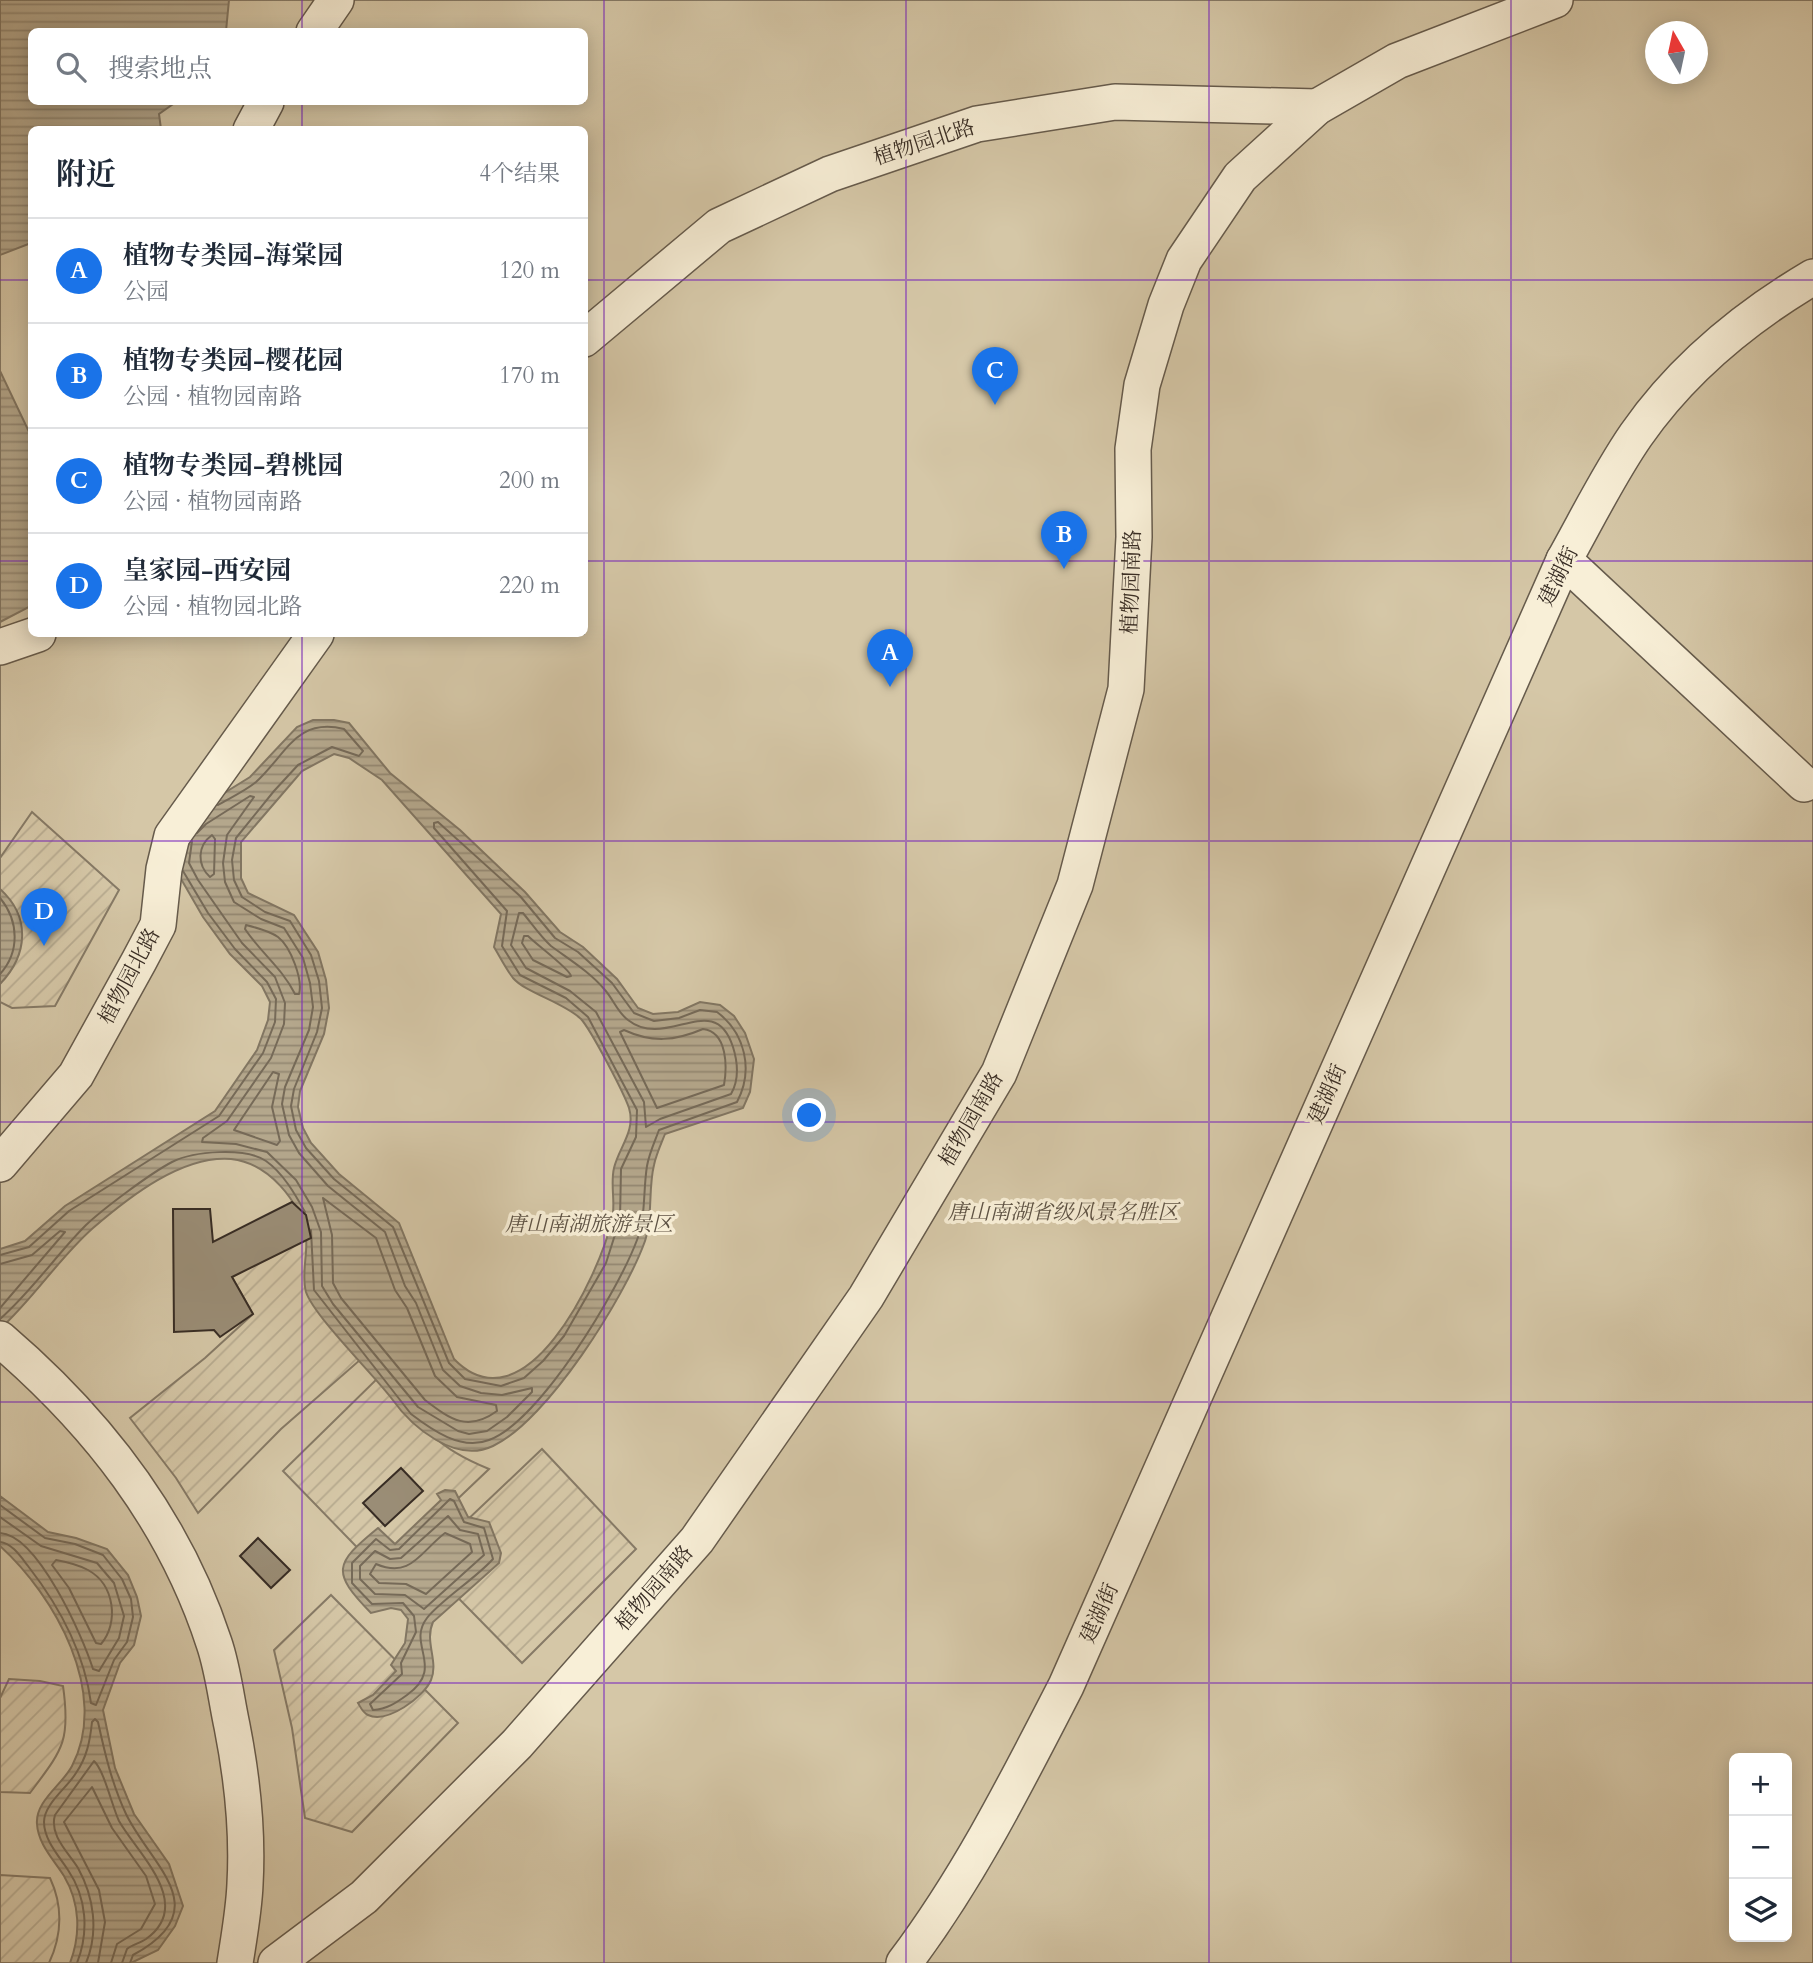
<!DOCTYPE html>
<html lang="zh">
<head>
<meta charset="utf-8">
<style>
  body { margin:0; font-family:Cardo,"Noto Serif SC",serif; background:#f2f2f3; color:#1f2937 }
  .controls { position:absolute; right:21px; bottom:21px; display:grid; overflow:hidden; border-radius:10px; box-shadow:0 4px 18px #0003 }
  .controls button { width:63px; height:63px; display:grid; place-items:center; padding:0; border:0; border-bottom:2px solid #e0e1e3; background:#fff; color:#1f2937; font:35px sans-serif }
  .compass { position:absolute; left:1645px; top:21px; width:63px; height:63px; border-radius:50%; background:#fff; box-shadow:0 4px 18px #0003; rotate:351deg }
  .you { position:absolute; left:810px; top:1116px; width:24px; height:24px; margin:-18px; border:5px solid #fff; border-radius:50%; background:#1a73e8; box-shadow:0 0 0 10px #1a73e833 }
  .badge { display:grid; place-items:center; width:46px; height:46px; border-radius:50%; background:#1a73e8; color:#fff; font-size:23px; font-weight:700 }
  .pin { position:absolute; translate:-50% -58px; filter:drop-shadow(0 2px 4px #0008) }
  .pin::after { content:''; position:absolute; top:37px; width:24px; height:21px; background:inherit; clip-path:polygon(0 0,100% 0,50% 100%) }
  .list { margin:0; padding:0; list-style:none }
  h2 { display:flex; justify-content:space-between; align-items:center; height:91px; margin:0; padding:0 28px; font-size:30px }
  h2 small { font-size:23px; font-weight:400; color:#747a83 }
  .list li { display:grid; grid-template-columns:46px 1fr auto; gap:21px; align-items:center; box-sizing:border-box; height:105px; padding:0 28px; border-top:2px solid #e0e1e3 }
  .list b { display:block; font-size:26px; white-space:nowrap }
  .list p { margin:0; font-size:23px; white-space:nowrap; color:#747a83 }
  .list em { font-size:23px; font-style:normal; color:#747a83 }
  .icon { flex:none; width:38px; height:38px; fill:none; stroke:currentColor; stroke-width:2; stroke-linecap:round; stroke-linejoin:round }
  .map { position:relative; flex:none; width:1813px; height:1963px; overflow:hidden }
  .search { position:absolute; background:#fff; box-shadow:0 4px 18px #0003; left:28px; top:28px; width:560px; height:77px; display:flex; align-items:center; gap:18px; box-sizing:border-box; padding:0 24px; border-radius:10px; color:#747a83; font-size:26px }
  .panel { position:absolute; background:#fff; box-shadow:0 4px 18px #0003; left:28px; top:126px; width:560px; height:511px; border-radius:10px }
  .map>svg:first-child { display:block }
  .green { fill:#d5c7a7; stroke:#867a66; stroke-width:2; fill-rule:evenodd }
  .garden { fill:url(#garden-furrows); stroke:#867a66; stroke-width:2 }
  .water { fill:url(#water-rules); stroke:#827662; stroke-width:2; fill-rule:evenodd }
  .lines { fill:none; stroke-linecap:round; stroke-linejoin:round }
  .shore { stroke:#766a58; stroke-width:2 }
  .building { fill:#9a8d76; stroke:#372c24; stroke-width:2 }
  .minor-casing { stroke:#665b4c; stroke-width:38 }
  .minor { stroke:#f8efd7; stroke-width:35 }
  .grid { fill:none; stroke:#7b2cbf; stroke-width:2; stroke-opacity:0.55 }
  .labels { text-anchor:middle; stroke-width:7; stroke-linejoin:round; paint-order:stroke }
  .street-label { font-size:21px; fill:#372c24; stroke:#f8efd7 }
  .park-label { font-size:21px; font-style:italic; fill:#5e5345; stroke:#f8efd7 }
</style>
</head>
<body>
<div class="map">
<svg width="1813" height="1963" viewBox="0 0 1813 1963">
  <defs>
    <pattern id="garden-furrows" width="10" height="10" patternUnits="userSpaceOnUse" patternTransform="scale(1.75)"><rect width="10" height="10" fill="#d5c7a7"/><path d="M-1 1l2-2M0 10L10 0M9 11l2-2" fill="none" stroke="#b7ab90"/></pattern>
    <pattern id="water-rules" width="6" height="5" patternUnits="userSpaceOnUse" patternTransform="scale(1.75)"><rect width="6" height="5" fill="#b4a78c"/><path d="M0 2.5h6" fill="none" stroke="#938872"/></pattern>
  </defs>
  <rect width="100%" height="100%" fill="#f5e7c2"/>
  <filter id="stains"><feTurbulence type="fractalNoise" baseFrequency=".00286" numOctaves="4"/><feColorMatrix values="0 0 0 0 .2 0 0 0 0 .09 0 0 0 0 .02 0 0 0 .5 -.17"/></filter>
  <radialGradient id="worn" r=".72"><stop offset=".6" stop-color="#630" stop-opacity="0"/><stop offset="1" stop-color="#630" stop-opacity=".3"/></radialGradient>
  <!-- green -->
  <path class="green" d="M0,0H1813V1963H0ZM32,32H584V102H32ZM1656,32H1698V74H1656ZM32,130H584V634H32ZM1734,1758H1787V1937H1734Z"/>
  <!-- garden -->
  <g class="garden">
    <polygon points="32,812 119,890 55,1006 12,1008 0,1002 0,858"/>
    <polygon points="306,1236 320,1313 360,1360 281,1429 198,1513 176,1478 130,1418 205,1358 253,1314 232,1277"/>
    <path d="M383,1373C418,1422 431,1446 489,1469L381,1572L283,1471Z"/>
    <polygon points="542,1449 636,1549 522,1663 423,1562"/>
    <polygon points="331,1595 458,1723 352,1832 305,1818 292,1728 274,1650"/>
    <path d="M9,1679L40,1681L63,1686C71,1742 62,1750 30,1793L0,1792V1698Z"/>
    <path d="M0,1875L50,1878C63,1906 62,1935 49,1963H0Z"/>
  </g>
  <!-- water -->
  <g class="water">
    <polygon points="0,0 229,0 226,31 32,32 32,102 176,102 159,114 161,129 32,130 31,243 0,255"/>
    <polygon points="0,371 31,436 31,606 0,622"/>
    <path d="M313,720H334L349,723L390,773L460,830L525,892L560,932L583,947L617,979L638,1008L653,1014L678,1012L700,1002L720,1005L734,1016L745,1033L754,1059L750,1092L743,1108L665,1134C661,1144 656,1155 654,1165C648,1189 653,1217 645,1241C625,1297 547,1421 493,1446C455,1464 412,1427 392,1399C373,1374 314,1316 306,1292C301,1275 308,1254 306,1237C300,1200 268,1163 231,1159C182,1155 129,1197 93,1228C59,1258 34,1298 0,1329V1249L25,1241L65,1206L215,1111L257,1050L268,1020L270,1002L262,986L230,954L203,917L173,865L213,800L250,777L297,727ZM334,754L349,758L382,780L501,914L494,947C500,957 506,969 513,978C526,993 563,1002 581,1019C591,1030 624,1093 629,1108C636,1131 619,1147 614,1168C610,1185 616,1203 612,1220C599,1276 525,1432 454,1359L399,1223L339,1174L311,1143L303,1128L298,1107L300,1091L324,1034L329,1008L326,980L318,952L294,915L248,893L241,878V842L302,771Z"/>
    <path d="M0,889C31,917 28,955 0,984Z"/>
    <path d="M445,1490L455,1491L468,1517L489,1522L501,1553L499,1563L433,1622C424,1642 439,1661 431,1680C424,1697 387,1724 368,1715C363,1713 361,1708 358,1703L373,1695L396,1671L391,1665L405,1643L408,1619L401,1610L391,1608L371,1613C331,1572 334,1564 378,1528L395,1544L441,1500L437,1494Z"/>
    <path d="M0,1496L48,1532L76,1538L107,1549L128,1575L137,1597L141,1616L134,1645L120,1663L103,1710L115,1768L134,1814L169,1864L183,1906L175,1926L158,1950L131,1963H70C81,1934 80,1903 64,1876C54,1860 38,1844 37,1824C35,1801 63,1784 72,1766C110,1693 55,1596 0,1546Z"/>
  </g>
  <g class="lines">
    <!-- shore -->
    <g class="shore">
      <path d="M218,805C230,798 245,791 256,782C286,755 296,717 344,729L363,751L359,756L332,747L298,765L274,791L236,838L232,860L234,880L242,897L265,912L290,921L311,955L319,981L322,1008L317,1032L294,1089L291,1106L296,1130L306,1148L334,1179L393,1227L449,1363L465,1379L501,1386L524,1378L543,1361L564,1336L606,1263L620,1219L621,1169L636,1137L637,1110L588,1017L566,998L520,975L502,946L507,911L434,828V823L438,822L520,896L555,938L578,952L612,983L634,1013L654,1021L679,1018L700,1010L717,1012C745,1033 754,1070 737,1102L659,1130C655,1141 649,1154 647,1166C643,1190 646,1217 637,1240C618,1291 540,1421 489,1440C461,1451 432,1430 411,1414L314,1290L311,1230"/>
      <path d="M212,835L215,839L214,874L210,877C197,865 197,846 212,835Z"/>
      <polyline points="192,841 189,863 198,880 242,943 275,977 285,1003 284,1024 271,1058 227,1121 203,1138 202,1142 236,1144 267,1152 296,1180 312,1207 321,1232 322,1286 333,1304 418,1407 458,1431 469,1434 487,1431 507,1417 532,1392 532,1388 502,1395 481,1393 460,1386 443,1370 416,1303 405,1286 385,1232 328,1186 299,1153 289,1135 282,1104 285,1087 309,1030 313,1007 310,983 303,958 284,928 261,919 234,902 225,882 223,863 227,835 254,797 250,796 206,824 197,833"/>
      <path d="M0,898C19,921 20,952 0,974"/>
      <path d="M519,913H523C532,924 541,937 551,946C570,960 590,972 605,990C613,999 618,1013 628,1020C667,1051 714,988 733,1047C738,1063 739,1080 731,1094L660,1119L646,1127L644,1102L596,1012L570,991L526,968L511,945Z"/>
      <path d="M246,925C254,927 271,932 278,937C291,947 303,980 299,994H295C282,968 261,953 245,929Z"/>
      <path d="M524,936H528C538,946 570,969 571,976L567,977L533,960L522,943Z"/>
      <path d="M703,1029C728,1032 727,1068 724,1085L657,1108L620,1032L624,1030C652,1043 675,1041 703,1029Z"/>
      <polygon points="273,1072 279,1074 272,1107 280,1141 277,1145 234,1130"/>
      <path d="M323,1198L376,1238L395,1290L407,1308L435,1376L457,1397L496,1405L497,1411C468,1432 451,1420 425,1400L341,1298L333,1283L332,1235Z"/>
      <polyline points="0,1255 29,1247 69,1211 219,1116 263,1053 275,1022 276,999 267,982 235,949 208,913 183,871"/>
      <polyline points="0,1264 32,1255 60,1231 65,1232 0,1308"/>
      <path d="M0,1319C32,1291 56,1255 86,1225C104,1208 151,1173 172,1162C194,1151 245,1147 266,1161C283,1173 295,1194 305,1212"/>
      <path d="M450,1499L454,1501L464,1522L484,1528L493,1559C475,1579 441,1600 427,1618C406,1645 446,1667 407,1695C396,1703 387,1709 373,1710L370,1704L402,1674L401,1663L416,1632L414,1616L403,1603L372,1604L352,1583V1563L376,1539L390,1550L399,1549Z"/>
      <path d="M0,1505L45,1538L75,1544L103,1555L122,1579L131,1599L133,1617L127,1642L114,1660L96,1705L91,1703C84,1651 60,1607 28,1566C21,1557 12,1543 0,1542"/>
      <polygon points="448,1516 460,1530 478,1534 484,1555 424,1609 405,1595 375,1594 360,1579 360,1566 375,1551 390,1559 401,1558"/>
      <path d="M0,1517L41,1546L97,1563L114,1583L124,1616L119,1638L99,1671L93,1669C83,1637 38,1535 0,1533"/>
      <path d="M445,1533L470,1544L472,1552L426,1594L406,1584L379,1583L370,1574L376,1564C411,1579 420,1552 445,1533Z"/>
      <path d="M56,1560C67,1562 79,1565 88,1570C115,1585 119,1623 101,1644L96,1643L69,1588L52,1565Z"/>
      <path d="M77,1963C89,1932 87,1898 68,1870C59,1856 44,1840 44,1822C44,1804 67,1788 76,1773C87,1757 90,1741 92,1722L95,1719L98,1722C105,1754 112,1784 126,1814C151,1866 218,1909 133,1955L130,1963"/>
      <path d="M86,1963C99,1932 94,1897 78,1868C68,1852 49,1835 55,1815L94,1761C104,1770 112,1806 119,1821C137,1853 195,1904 146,1939C140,1943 132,1945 127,1949L122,1963"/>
      <polyline points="98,1963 105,1922 99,1890 64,1822 92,1787 112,1828 146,1876 155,1904 141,1929 117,1944 111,1963"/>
    </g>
  </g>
  <!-- building -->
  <g class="building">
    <polygon points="292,1202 306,1215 311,1238 232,1277 253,1314 220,1337 214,1330 174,1332 173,1209 210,1209 213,1242"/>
    <polygon points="401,1468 423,1491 385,1526 363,1503"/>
    <polygon points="258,1538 290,1570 271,1588 240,1556"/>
  </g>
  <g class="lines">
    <defs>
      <g id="minor">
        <polyline points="314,32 336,0"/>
        <polyline points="251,130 266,102"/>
        <polyline points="584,339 719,226 830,174 977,124 1115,102 1317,107"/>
        <polyline points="1564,560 1804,784"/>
        <polyline points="0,647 38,634"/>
        <polyline points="0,1164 76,1075 139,961 158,925 164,869 172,836 316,634"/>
        <path d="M0,1339C97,1422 174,1520 214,1643C223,1669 226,1698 232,1726C242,1777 248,1831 245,1884C244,1910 239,1937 235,1963"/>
        <polyline points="276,1963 364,1897 517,1744 697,1540 866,1297 999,1073 1075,885 1126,689 1134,537 1133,449 1142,385 1166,305 1184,260 1240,177 1317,107 1397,61 1555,0"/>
        <path d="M904,1963C969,1877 1017,1781 1066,1686L1564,560C1587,519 1609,474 1636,435C1682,369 1744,318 1813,277"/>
      </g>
    </defs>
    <!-- minor casing -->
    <use href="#minor" class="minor-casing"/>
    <!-- minor -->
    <use href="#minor" class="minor"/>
  </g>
  <!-- grid -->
  <path class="grid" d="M302,0V32M604,0V1963M906,0V1963M1209,0V1963M1511,0V1963M302,102V130M0,280H32M584,280H1813M0,561H32M584,561H1813M302,634V1963M0,841H1813M0,1122H1813M0,1402H1813M0,1683H1813"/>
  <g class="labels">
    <!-- street labels -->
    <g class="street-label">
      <text transform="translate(924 142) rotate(-18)" y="7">植物园北路</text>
      <text transform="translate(1558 576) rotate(-64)" y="7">建湖街</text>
      <text transform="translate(1131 582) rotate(-88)" y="7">植物园南路</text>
      <text transform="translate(129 976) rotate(-62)" y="7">植物园北路</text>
      <text transform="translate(1327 1094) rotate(-66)" y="7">建湖街</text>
      <text transform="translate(971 1119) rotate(-60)" y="7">植物园南路</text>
      <text transform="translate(654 1588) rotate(-49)" y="7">植物园南路</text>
      <text transform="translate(1099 1613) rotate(-66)" y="7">建湖街</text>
    </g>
    <!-- park labels -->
    <g class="park-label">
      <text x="1063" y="1219">唐山南湖省级风景名胜区</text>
      <text x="589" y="1231">唐山南湖旅游景区</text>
    </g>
  </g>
  <rect width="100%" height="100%" filter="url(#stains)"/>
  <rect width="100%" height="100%" fill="url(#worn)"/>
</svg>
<div class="controls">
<button>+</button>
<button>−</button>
<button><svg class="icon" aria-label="layers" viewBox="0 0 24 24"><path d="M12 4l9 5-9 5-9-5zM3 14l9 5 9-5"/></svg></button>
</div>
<svg class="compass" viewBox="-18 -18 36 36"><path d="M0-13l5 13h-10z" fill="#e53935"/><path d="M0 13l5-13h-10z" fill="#747a83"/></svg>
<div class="you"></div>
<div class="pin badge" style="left:890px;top:687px">A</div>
<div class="pin badge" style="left:1064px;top:569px">B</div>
<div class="pin badge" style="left:995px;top:405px">C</div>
<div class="pin badge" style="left:44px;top:946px">D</div>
<div class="search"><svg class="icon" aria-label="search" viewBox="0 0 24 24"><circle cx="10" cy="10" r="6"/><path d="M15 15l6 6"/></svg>搜索地点</div>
<section class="panel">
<h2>附近<small>4个结果</small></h2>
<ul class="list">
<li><span class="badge">A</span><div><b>植物专类园-海棠园</b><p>公园</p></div><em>120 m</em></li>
<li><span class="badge">B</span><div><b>植物专类园-樱花园</b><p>公园 · 植物园南路</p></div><em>170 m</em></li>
<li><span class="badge">C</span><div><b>植物专类园-碧桃园</b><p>公园 · 植物园南路</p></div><em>200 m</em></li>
<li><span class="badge">D</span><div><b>皇家园-西安园</b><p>公园 · 植物园北路</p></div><em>220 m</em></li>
</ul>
</section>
</div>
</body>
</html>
